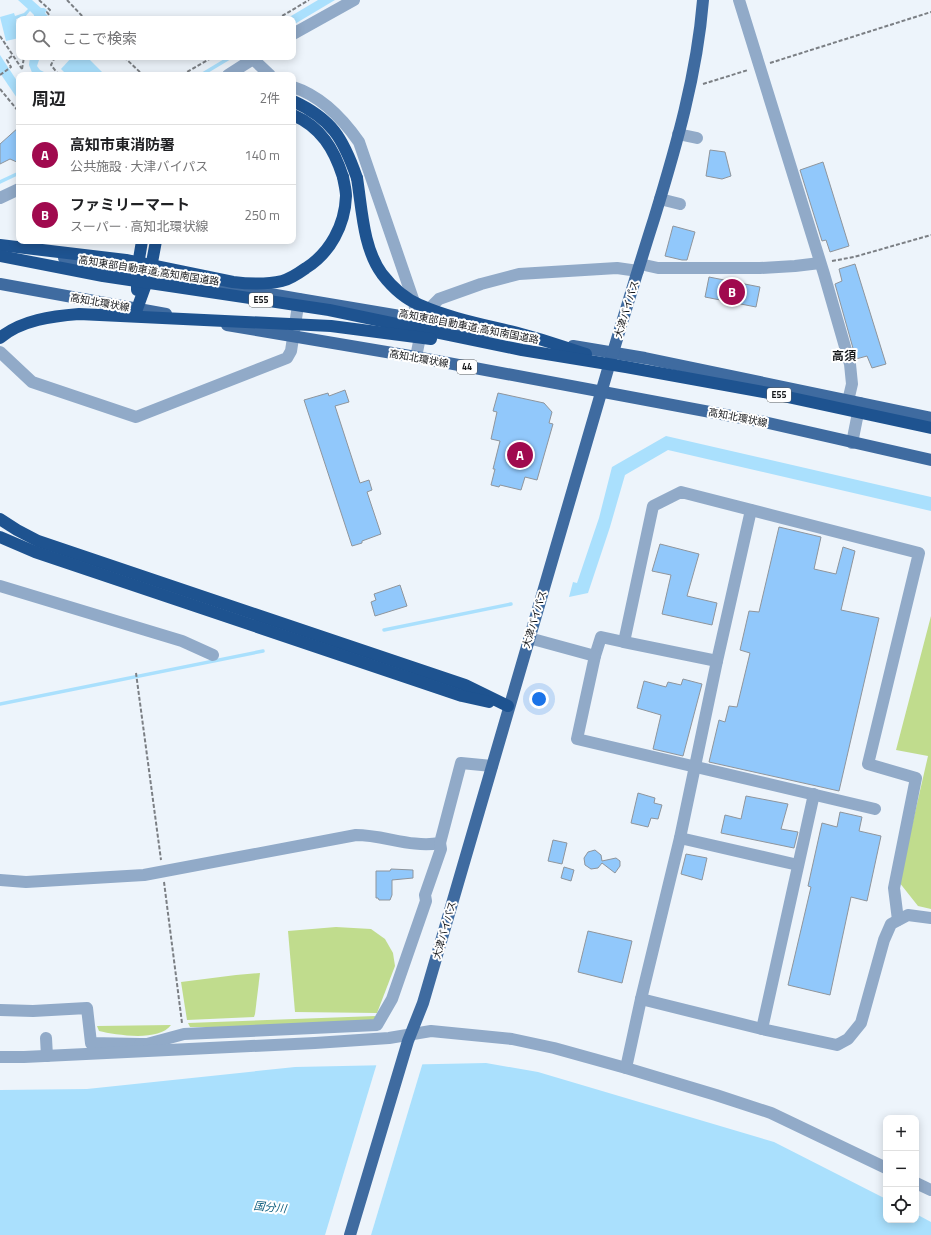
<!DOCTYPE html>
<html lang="ja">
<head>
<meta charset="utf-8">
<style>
  body { margin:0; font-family:"Titillium Web","Noto Sans JP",sans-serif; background:#f2f2f2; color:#202124 }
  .controls { position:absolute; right:12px; bottom:12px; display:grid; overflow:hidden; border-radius:8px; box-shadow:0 2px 10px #0003 }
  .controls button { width:36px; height:36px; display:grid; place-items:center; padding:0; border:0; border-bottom:1px solid #e0e0e0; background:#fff; color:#202124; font:20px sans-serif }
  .you { position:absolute; left:539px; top:699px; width:14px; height:14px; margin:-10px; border:3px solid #fff; border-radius:50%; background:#1a73e8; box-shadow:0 0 0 6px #1a73e833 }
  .badge { display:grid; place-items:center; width:26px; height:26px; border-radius:50%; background:#a00a4e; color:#fff; font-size:13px; font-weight:700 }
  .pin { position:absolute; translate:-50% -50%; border:2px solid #fff; box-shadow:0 1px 4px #0006 }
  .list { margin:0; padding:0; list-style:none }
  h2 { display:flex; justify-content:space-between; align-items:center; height:52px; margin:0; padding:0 16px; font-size:17px }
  h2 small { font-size:13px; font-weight:400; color:#757577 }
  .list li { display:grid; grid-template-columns:26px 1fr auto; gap:12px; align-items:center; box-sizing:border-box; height:60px; padding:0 16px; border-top:1px solid #e0e0e0 }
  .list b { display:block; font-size:15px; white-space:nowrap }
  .list p { margin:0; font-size:13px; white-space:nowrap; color:#757577 }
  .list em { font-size:13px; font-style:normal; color:#757577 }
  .icon { flex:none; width:22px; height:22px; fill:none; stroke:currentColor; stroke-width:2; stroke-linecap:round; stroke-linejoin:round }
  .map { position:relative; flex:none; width:931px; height:1235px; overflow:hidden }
  .search { position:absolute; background:#fff; box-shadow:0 2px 10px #0003; left:16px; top:16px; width:280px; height:44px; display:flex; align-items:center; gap:10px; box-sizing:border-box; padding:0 14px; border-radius:8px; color:#757577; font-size:15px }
  .panel { position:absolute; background:#fff; box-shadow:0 2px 10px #0003; left:16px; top:72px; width:280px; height:172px; border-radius:8px }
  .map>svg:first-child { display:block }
  .green { fill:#c0dc8d }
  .water { fill:#aae0fd }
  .pier { fill:#edf4fb }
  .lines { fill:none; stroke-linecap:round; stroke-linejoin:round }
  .stream { stroke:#aae0fd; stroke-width:3.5 }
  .building { fill:#91c8fb; stroke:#8f959c }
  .path { stroke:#7b7f84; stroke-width:2; stroke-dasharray:4 2; stroke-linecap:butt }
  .minor { stroke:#91aac8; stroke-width:12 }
  .major { stroke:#3f6ba0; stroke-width:12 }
  .highway { stroke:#1e5390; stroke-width:12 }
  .highway-bridge { stroke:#1e5390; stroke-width:12 }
  .labels { text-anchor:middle; stroke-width:4; stroke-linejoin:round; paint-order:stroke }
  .shield { fill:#fff; stroke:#5b5d5f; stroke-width:1 }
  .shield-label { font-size:9px; font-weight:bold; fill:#15171a }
  .street-label { font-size:10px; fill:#15171a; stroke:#fff }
  .water-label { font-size:11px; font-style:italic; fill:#0b5c7c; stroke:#fff }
  .quarter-label { font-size:12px; font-weight:bold; fill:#15171a; stroke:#fff }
</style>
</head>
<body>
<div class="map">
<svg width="931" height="1235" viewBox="0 0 931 1235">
  <rect width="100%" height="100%" fill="#edf4fb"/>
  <!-- green -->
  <g class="green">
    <polygon points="931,616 931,909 918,906 899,882 928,756 896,750"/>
    <polygon points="336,927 371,929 385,939 393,953 395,966 377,1013 295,1012 288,931"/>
    <polygon points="260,973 255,1014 254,1017 187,1020 181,982 236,975"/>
    <polygon points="375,1016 375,1020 241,1027 190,1027 188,1023"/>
    <path d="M171,1025C159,1042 116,1035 99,1031L97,1026Z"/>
  </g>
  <!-- water -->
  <g class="water">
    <polygon points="18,0 32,0 41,8 44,8 47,10 45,13 51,19 34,19 34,15 30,11 25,17 16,19 19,38 6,41 0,17 14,13 15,16 24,13 28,9"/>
    <polygon points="318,0 335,0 293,25 293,19 286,19"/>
    <polygon points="0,55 19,84 19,101 0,73"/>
    <polygon points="30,57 40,57 37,66 40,70 50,75 33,75 29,65"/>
    <polygon points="72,57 87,57 105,75 67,75 61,69"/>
    <polygon points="666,436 931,497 931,511 668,450 625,475 610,527 588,593 569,597 573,582 577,583 599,518 612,467"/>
    <polygon points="486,1063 538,1072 774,1142 886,1199 886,1220 916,1220 916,1214 931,1222 931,1235 0,1235 0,1090 87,1089 295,1067"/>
  </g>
  <!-- pier -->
  <polygon class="pier" points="423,1062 371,1235 325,1235 377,1063"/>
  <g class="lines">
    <!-- stream -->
    <g class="stream">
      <polyline points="201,75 231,57"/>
      <polyline points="0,182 19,173"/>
      <polyline points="384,630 511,604"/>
      <polyline points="0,704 263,651"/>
    </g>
  </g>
  <!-- building -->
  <g class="building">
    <polygon points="19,127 19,163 10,159 0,164 0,144"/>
    <polygon points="710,150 725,152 731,176 722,179 706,176"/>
    <polygon points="823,162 849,246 830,252 826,240 822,241 800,170"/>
    <polygon points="673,226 695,232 687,260 682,260 665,256"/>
    <polygon points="855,264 886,364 872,368 867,356 856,359 835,284 842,281 839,269"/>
    <polygon points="709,277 760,287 756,307 705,297"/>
    <polygon points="345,390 349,402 335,406 360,483 369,480 372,490 367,492 381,534 362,541 362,543 352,546 304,400 328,393 329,396"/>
    <polygon points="498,393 544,403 552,412 549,423 553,424 537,480 525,477 521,490 500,485 499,487 491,485 495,469 493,469 500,441 491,439 497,412 493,411"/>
    <polygon points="779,527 821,537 814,569 836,574 843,547 855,551 841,610 879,618 839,791 709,762 719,720 725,722 729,706 737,707 750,653 740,650 749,611 759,612"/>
    <polygon points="660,544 699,554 687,596 717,603 712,625 662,614 671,575 652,571"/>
    <polygon points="400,585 407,606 375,616 371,602 376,600 374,594"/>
    <polygon points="683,679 702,684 683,756 653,749 661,715 637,708 644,681 666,687 668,682 681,685"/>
    <polygon points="638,793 655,798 654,803 662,805 658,819 651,818 648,827 631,823"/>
    <polygon points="746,796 788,804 781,829 798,832 794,848 721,833 725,815 741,819"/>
    <polygon points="840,812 862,817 859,831 881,836 867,901 851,897 830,995 788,985 811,887 808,886 822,823 837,827"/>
    <polygon points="553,840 567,843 562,864 548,861"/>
    <polygon points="595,850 601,855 602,861 616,858 620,861 620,866 615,873 602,863 598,868 591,869 585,865 584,858 588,852"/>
    <polygon points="686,854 707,858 702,880 681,874"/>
    <polygon points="564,867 574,870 571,881 561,878"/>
    <polygon points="391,869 413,870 413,878 392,880 392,895 390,900 379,900 378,898 376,898 376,871 390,871"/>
    <polygon points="588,931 632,941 622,983 578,972"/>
  </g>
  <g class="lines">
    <!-- path -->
    <g class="path">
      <polyline points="39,0 50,10 47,12 52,19"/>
      <polyline points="67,0 85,19"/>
      <polyline points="277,19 309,0"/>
      <polyline points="0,36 22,69"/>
      <polyline points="55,57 51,65 59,75"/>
      <polyline points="124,57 143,75"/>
      <polyline points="770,63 931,12"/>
      <polyline points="22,69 24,57"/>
      <polyline points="0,75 11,67 7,60 13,55"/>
      <polyline points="182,75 213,57"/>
      <polyline points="703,84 748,70"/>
      <polyline points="0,89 19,112"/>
      <polyline points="832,261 854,257 931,235"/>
      <polyline points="136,673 161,860"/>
      <polyline points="164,882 182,1023"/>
    </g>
    <!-- minor -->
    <g class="minor">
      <polyline points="739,0 824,274 850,364 852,384 848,401"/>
      <polyline points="293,34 354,0"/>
      <polyline points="253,59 270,75"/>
      <polyline points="228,75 256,57"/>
      <path d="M293,87C321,96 343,119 359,142L414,302L420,337L416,357"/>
      <polyline points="678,134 697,138"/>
      <polyline points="0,198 19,189"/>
      <polyline points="660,199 680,204"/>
      <polyline points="640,264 658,268 760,268 795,266 820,263"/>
      <polyline points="422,316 439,299 481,284 519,274 617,268 638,271"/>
      <polyline points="0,352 32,382 136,417 287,358 291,351 299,299"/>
      <polyline points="852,443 860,403"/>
      <polyline points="0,586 182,641 213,655"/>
      <polyline points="529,638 595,656 601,637 624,642"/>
      <polyline points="595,656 577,739 875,809"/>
      <polyline points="717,661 624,642 653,506 681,492 919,553 868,764 916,778 894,888 898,920"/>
      <polyline points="680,838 798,865"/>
      <path d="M0,880L26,882L144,875L356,835C384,835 411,848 440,843L461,763L492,766"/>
      <polyline points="641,999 762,1029 837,1045 848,1039 861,1023 884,940 891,924 908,915 931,918"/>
      <polyline points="0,1010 33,1011 87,1008 91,1043 140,1044 140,1049"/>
      <polyline points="762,1029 814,794"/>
      <polyline points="46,1038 47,1056"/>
      <polyline points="140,1044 147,1044 184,1034 377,1025 392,999 426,901 425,895 441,849 440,843"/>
      <polyline points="0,1057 24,1057 315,1043 389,1038 431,1031 512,1039 554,1048 626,1068 716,1095 771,1113 886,1168"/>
      <polyline points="626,1068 641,999 680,838 717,661 751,510"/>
      <polyline points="916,1183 931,1190"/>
    </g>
    <!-- major -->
    <g class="major">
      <polyline points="64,258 299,299 489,331"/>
      <polyline points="0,284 166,314"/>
      <polyline points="227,325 416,357 764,422 931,460"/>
      <polyline points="573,346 645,358 931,418"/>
      <path d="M350,1235L408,1041L423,1003C484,791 546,580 608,369C623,319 638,269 654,219C676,147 697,75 703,0"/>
    </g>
    <!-- highway -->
    <g class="highway">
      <path d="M293,101C332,119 343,138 357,178"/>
      <path d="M293,115C321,127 334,149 343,177"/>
      <polyline points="137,290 137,271 142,241"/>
      <polyline points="137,309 150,273 156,241"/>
      <polyline points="0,519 17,530 38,541 465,685 508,706"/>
      <polyline points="0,537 35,552 462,696 489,702"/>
    </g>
    <!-- highway-bridge -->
    <g class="highway-bridge">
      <path d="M357,178C362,209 363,248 382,274C392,287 405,299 420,305C451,319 491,326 525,335C545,340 566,348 586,354"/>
      <path d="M0,245L126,260L233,282C249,284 265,285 282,281C290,279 299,273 306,268C330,253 345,225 346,196C346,190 344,183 343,177"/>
      <polyline points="0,256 103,276 329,310 522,350 626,367 769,393 931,428"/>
      <path d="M0,338C21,320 53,316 79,314L331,326L431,339"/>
    </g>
  </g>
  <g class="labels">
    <!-- shield labels -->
    <g class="shield">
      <rect x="249" y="293" width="24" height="14" rx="3"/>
      <rect x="457" y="360" width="20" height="14" rx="3"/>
      <rect x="767" y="388" width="24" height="14" rx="3"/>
    </g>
    <g class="shield-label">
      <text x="261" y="303">E55</text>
      <text x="467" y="370">44</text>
      <text x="779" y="398">E55</text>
    </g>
    <!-- street labels -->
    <g class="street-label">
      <text transform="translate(149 270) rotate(9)" y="4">高知東部自動車道;高知南国道路</text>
      <text transform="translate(100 302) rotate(10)" y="4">高知北環状線</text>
      <text transform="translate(626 309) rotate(-73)" y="4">大津バイパス</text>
      <text transform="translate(469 326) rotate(11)" y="4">高知東部自動車道;高知南国道路</text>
      <text transform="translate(419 358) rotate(10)" y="4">高知北環状線</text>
      <text transform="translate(738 417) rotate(11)" y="4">高知北環状線</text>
      <text transform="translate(534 619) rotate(-73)" y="4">大津バイパス</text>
      <text transform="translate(444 930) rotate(-74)" y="4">大津バイパス</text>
    </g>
    <!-- water labels -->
    <g class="water-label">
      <text transform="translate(270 1207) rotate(6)" y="4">国分川</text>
    </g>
    <!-- quarter labels -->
    <g class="quarter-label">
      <text x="844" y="360">高須</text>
    </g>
  </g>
</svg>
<div class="controls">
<button>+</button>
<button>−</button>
<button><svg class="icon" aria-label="locate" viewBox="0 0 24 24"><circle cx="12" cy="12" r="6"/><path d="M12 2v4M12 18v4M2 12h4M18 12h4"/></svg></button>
</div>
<div class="you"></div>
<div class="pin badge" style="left:520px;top:455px">A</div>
<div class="pin badge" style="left:732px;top:292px">B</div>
<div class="search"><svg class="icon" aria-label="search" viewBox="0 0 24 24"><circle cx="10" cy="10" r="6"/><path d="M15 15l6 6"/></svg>ここで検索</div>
<section class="panel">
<h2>周辺<small>2件</small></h2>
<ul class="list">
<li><span class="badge">A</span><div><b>高知市東消防署</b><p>公共施設 · 大津バイパス</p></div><em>140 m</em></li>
<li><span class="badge">B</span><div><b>ファミリーマート</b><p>スーパー · 高知北環状線</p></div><em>250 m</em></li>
</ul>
</section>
</div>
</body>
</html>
